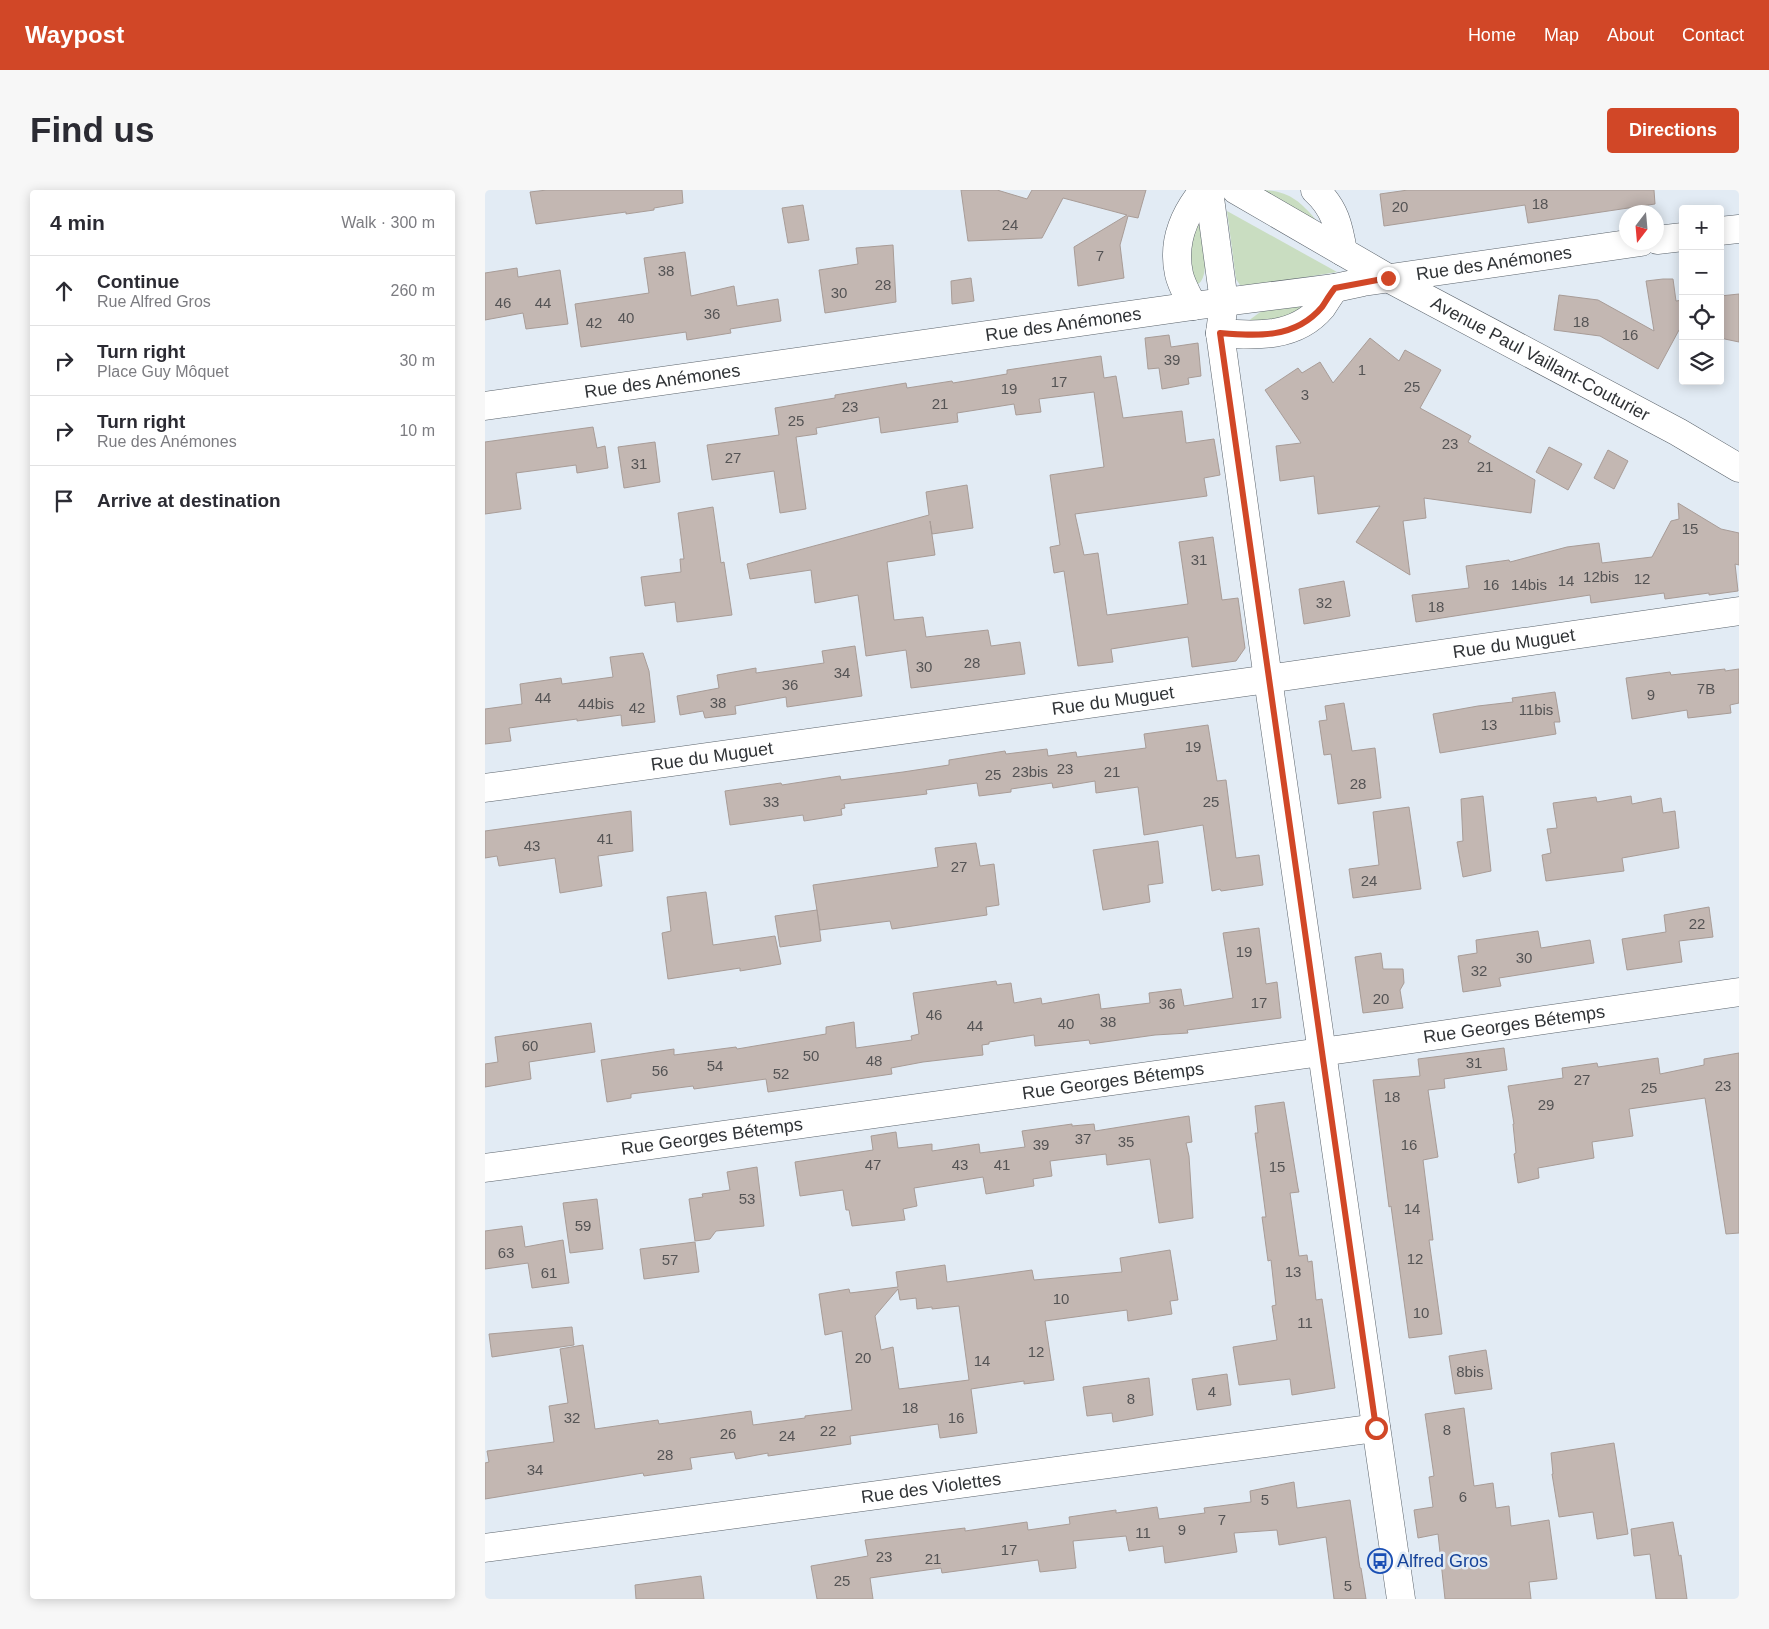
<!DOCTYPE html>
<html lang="en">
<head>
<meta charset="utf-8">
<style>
  body { margin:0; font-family:Helvetica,sans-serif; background:#f7f7f7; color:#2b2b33 }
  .controls { position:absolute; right:15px; top:15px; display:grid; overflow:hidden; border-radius:5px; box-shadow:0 2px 12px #0003 }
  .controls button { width:45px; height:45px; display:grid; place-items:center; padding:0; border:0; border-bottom:1px solid #e1e1e2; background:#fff; color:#2b2b33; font:25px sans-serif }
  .compass { position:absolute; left:1134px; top:15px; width:45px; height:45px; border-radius:50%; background:#fff; box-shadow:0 2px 12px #0003; rotate:196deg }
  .stop { position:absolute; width:15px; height:15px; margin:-11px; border:4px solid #d14727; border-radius:50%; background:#fff }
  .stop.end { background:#d14727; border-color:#fff; box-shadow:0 1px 5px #0008 }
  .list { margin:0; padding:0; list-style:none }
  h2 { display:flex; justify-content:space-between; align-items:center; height:65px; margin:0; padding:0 20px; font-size:21px }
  h2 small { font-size:16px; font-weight:400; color:#7c7c81 }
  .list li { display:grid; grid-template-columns:32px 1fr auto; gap:15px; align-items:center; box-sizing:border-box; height:70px; padding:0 20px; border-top:1px solid #e1e1e2 }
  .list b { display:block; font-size:19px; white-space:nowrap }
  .list p { margin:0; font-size:16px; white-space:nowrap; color:#7c7c81 }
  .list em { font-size:16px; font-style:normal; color:#7c7c81 }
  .icon { flex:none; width:28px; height:28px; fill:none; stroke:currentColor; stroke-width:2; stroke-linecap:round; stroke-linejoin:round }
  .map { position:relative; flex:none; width:1254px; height:1409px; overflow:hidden; border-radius:5px }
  header { display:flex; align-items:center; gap:30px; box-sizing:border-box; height:70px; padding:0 25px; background:#d14727; color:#fff }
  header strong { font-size:24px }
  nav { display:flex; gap:28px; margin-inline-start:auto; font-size:18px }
  .intro { display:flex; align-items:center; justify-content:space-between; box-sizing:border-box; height:120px; padding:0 30px }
  h1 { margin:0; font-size:35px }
  .button { padding:12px 22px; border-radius:5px; background:#d14727; color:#fff; font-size:18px; font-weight:700 }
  main { display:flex; gap:30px; padding:0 30px }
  aside { flex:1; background:#fff; border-radius:5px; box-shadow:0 2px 12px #0003 }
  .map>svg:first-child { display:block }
  .green { fill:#c9ddc1 }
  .building { fill:#c3b7b2; stroke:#a89c97; fill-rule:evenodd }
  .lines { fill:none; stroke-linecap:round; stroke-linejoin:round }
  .minor-casing { stroke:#5b636b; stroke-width:29 }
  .minor { stroke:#fff; stroke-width:28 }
  .route { stroke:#d14727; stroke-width:6 }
  .labels { text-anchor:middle; stroke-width:5; stroke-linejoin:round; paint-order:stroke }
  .number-label { font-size:15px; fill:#555455 }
  .street-label { font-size:18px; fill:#303336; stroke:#e2ebf4 }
  .transit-label { font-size:18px; fill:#164399; stroke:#e2ebf4; text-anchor:start }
</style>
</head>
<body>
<header>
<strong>Waypost</strong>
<nav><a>Home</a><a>Map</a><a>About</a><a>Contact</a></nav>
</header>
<div class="intro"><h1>Find us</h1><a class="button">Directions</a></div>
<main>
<aside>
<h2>4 min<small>Walk · 300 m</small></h2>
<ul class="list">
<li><svg class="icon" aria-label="ahead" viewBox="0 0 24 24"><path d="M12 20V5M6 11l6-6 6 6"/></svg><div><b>Continue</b><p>Rue Alfred Gros</p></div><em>260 m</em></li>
<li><svg class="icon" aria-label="right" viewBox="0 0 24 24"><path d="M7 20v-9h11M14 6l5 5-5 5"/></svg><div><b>Turn right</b><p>Place Guy Môquet</p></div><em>30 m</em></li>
<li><svg class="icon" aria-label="right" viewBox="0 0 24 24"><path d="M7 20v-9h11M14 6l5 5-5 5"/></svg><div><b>Turn right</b><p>Rue des Anémones</p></div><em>10 m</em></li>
<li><svg class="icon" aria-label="arrive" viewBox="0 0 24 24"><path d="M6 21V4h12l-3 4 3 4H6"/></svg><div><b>Arrive at destination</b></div></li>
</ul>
</aside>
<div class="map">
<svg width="1254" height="1409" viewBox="0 0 1254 1409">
  <rect width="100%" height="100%" fill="#e2ebf4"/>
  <!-- green -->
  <g class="green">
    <path d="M774,0C802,0 814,10 831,30L830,32Z"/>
    <polygon points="742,21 852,82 761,97 755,95 751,89"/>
    <path d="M715,28C717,41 729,96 708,95L702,48Z"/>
    <polygon points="821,115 797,135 759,134 778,120"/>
  </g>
  <!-- building -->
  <g class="building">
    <polygon points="62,0 197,0 198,13 169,18 169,20 141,24 141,22 51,34 45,2"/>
    <polygon points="476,0 512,0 542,9 547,0 661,0 653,28 643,26 635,55 639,88 593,96 589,57 642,25 578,8 557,48 483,51"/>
    <polygon points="923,0 1169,0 1170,14 1043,33 1040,15 899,36 895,4"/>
    <polygon points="318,15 324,50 303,53 297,18"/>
    <polygon points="408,55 411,112 340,123 334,80 373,74 371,58"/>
    <polygon points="200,62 206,106 249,96 252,116 293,109 296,131 245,139 246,143 202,150 201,142 96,157 90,114 164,103 159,68"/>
    <polygon points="32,78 33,87 75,80 83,134 41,139 38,123 0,130 0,83"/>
    <polygon points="486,88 489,111 467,114 466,91"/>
    <polygon points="1178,89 1188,89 1191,111 1198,110 1198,141 1194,140 1173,179 1115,146 1069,140 1074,105 1113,110 1169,141 1161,91"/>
    <polygon points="1254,104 1254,152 1235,148 1235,106"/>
    <polygon points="684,145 686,157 713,153 716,186 703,188 704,194 677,199 674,178 663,179 660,148"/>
    <polygon points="885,148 914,171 920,160 956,180 935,218 986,246 983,252 1050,290 1046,323 939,308 941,328 918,331 925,385 871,352 895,316 833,324 829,286 795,291 791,256 816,253 780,200 813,178 817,183 835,172 848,193"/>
    <polygon points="616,166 619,188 631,186 638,228 697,221 701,253 729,249 735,285 719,288 722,306 590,324 599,365 613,363 622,425 703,414 694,352 728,347 737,410 753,408 760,458 751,471 707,477 703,447 626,459 628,472 593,476 579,381 569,383 565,357 575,355 565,285 619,277 609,202 554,209 556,222 531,225 529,214 472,223 473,232 396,243 394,227 331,238 332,244 311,247 321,319 295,323 289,281 227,290 222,255 294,245 290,218 350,208 350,205 421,193 422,198 467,191 468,193 522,184 522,180"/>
    <polygon points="108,237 112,258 120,256 123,278 92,283 91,275 31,283 36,319 0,324 0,252"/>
    <polygon points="170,252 175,292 139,298 133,257"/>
    <polygon points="1064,257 1097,274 1083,300 1051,282"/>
    <polygon points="1123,260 1143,271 1129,299 1109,288"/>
    <polygon points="482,295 488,338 447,344 445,331 450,365 402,372 409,430 438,427 441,447 503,440 506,456 535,452 540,484 426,498 421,460 381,466 373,405 330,413 326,380 265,389 262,374 444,325 441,302"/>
    <polygon points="1193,313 1236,339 1254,343 1254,375 1250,374 1253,401 1224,405 1224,403 1180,409 1179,403 1106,413 1105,405 931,432 927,405 984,398 981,376 1024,370 1025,372 1082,357 1114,353 1117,373 1167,367 1186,331 1194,329"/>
    <polygon points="228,317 236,373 239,372 247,425 192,432 190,412 160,416 156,387 196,382 195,369 199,369 193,323"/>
    <polygon points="859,391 865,426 819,434 814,399"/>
    <polygon points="370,456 377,506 302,517 301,507 250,516 251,524 220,528 218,521 195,525 192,506 234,498 232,485 271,478 271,483 339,473 337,461"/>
    <polygon points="158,463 164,481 170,532 137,536 136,525 92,531 92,529 24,538 26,551 0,554 0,519 37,514 35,494 76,488 77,494 128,487 125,467"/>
    <polygon points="1240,479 1240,481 1254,479 1254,513 1245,515 1246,523 1203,528 1202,520 1147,529 1141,488 1185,482 1186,485"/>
    <polygon points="1070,502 1075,532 1069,532 1071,544 955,563 948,524 993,516 1028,512 1027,508"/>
    <polygon points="859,513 867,561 890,558 896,608 853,614 846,564 839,565 834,531 842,530 840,516"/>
    <polygon points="723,535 732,591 741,590 751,668 774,665 778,695 736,701 735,699 727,701 718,635 659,645 653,597 611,603 610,591 568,598 567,593 526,599 526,602 494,606 492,593 441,600 442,604 359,614 360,618 356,619 357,625 319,631 318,625 245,635 240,601 296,593 297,595 355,586 356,590 418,582 464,575 464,570 520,561 521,564 562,559 563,566 591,562 592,567 661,558 659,544"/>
    <polygon points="998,606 1006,681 978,687 972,652 978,651 976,609"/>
    <polygon points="1146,606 1147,614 1176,608 1178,623 1190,621 1194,658 1137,668 1139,681 1061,691 1057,665 1066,663 1062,639 1072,638 1068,613 1111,607 1112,612"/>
    <polygon points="924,617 936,699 868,708 864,679 894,675 888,622"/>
    <polygon points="146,621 148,661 113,666 117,696 75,703 70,668 14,676 12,666 0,668 0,641"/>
    <polygon points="673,651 678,693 663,695 665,712 618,720 608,660"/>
    <polygon points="491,653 495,676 509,674 514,715 501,717 502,725 407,739 405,731 335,740 328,695 453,677 450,658"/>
    <polygon points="221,702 228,755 290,746 296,774 255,781 255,778 183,789 177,743 186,741 182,707"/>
    <polygon points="1224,717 1228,747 1194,751 1197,772 1142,780 1137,749 1181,742 1179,725"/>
    <polygon points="332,720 336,751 295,757 290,726"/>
    <polygon points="774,738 781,794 792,792 796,828 702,840 703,843 670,845 605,854 604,850 550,856 549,845 504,852 504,854 497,855 498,865 438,872 406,878 407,884 283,902 281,889 209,899 208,896 146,904 146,908 122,912 116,870 189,859 189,865 251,857 252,859 341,844 341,837 369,832 371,858 427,850 426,846 434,844 428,803 511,791 512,795 526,793 529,813 556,808 557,814 614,804 616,819 665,813 664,803 696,799 699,816 748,808 738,743"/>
    <polygon points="1053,741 1056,758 1105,750 1109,773 1014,788 1016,796 978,802 973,766 992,763 991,750"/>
    <polygon points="896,763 898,779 918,779 919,793 915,800 918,818 878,823 870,767"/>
    <polygon points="106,833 110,862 44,872 46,889 0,897 0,874 13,872 10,847"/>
    <polygon points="1019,858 1022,880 959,889 960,898 943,900 953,967 938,970 948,1050 944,1050 957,1144 924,1148 906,1016 904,1017 888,890 935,886 933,869"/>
    <polygon points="1254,863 1254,1043 1241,1044 1220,908 1144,919 1148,946 1107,952 1109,968 1053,978 1054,988 1033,993 1029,964 1031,963 1028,934 1029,934 1023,896 1078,888 1077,878 1112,873 1113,877 1173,868 1175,884 1219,875 1219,869"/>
    <polygon points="799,912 813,998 814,1002 805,1003 814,1066 822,1065 823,1072 827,1071 831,1110 837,1109 850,1198 807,1205 805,1189 754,1195 748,1157 792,1150 787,1116 791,1115 786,1070 783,1071 777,1027 781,1027 770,943 773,943 770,916"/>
    <polygon points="704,926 707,952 701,953 704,966 708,1028 674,1033 665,969 622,975 621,964 565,971 567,986 548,989 549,996 501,1004 498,987 429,998 432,1016 418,1019 420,1030 367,1036 364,1020 361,1020 358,1000 315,1006 310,972 388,960 386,946 411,942 413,958 447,954 447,961 494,954 495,963 540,957 537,941 587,934 587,936 609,934 610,941"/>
    <polygon points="272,977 279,1036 231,1041 225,1049 210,1051 204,1009 218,1007 217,1004 245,1000 242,982"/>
    <polygon points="112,1009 118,1059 85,1063 78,1013"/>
    <polygon points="37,1036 40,1057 78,1050 84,1093 47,1098 43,1073 0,1079 0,1041"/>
    <polygon points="210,1052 214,1082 159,1089 155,1059"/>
    <path d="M685,1060L693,1110L685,1111L687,1124L643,1131L642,1120L560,1131L569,1190L539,1194V1191L486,1199L492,1243L455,1248L453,1234L365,1246L366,1254L325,1260L283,1266V1263L251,1269L249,1262L205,1268L207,1279L159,1286L158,1283L0,1309V1273L4,1272L2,1261L69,1252L64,1216L83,1213L75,1159L98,1155L110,1239L173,1230L174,1234L266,1221L268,1235L320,1228V1226L367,1220L357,1141L340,1145L334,1104L364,1099L365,1103L413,1097L411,1082L460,1075L462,1092L547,1080L549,1090L637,1082L635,1068ZM413,1099L415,1110L431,1108L432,1119L447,1117V1119L474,1116L484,1190L414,1199L408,1157L396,1160L390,1126Z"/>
    <polygon points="87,1137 89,1155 7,1167 4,1144"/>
    <polygon points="1001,1160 1007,1199 970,1204 964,1166"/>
    <polygon points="742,1184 746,1215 712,1220 707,1189"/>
    <polygon points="664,1188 668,1225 628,1232 627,1223 602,1226 598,1197"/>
    <polygon points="979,1218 989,1296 1008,1293 1011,1318 1024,1316 1026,1336 1064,1330 1072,1389 1044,1392 1046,1409 960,1409 953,1344 933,1348 929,1320 948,1317 944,1287 949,1286 940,1224"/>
    <polygon points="1129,1253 1143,1344 1112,1349 1108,1322 1074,1327 1067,1284 1068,1284 1066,1263"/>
    <polygon points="809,1292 812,1318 865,1310 875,1378 876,1378 881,1409 849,1409 841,1347 794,1355 792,1340 749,1343 752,1362 680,1373 678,1356 644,1361 641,1346 588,1351 591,1378 555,1382 553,1370 457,1383 456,1378 385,1388 388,1409 332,1409 326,1376 383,1366 380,1350 480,1338 480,1341 542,1332 543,1340 585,1334 584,1327 631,1320 631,1323 672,1317 674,1329 720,1323 719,1318 766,1312 765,1301"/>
    <polygon points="1188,1332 1194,1366 1196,1365 1202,1409 1171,1409 1165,1364 1149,1366 1146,1339"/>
    <polygon points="216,1386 219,1409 151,1409 150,1395"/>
  </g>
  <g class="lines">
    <defs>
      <g id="minor">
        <polyline points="727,0 725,8 739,112 735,143 783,489 916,1409"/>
        <path id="s1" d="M751,0L903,88L1193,242L1254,278"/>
        <path d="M830,0C850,18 854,37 858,62"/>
        <polyline points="1235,41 1254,39"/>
        <polyline points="1172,50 1198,47"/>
        <path d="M708,116C703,106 696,94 694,84C687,52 699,24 719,0"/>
        <path d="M735,143C771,146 811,148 837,117C841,111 845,104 850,98"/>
        <path id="s2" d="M0,216L708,116L850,98L878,92L1156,52"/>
        <path id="s3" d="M0,598L769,491L1254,421"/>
        <path id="s4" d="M0,978L865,858L1254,802"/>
        <path id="s5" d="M0,1358L891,1238"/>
      </g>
    </defs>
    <!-- minor casing -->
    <use href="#minor" class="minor-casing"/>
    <!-- minor -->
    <use href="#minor" class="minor"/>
  </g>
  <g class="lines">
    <!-- route -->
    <path class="route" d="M891,1238C839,873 785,508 735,143C772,146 810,149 837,117C841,111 845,104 850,98L903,88"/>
  </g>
  <!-- icons -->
  <defs>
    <symbol id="bus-ring" viewBox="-11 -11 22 22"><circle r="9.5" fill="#e2ebf4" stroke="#1a4fb4" stroke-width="1.5"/><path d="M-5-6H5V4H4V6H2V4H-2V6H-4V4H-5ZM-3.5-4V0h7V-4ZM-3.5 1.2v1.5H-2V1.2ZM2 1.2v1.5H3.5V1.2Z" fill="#1a4fb4"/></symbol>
  </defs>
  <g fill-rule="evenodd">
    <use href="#bus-ring" x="881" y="1357" width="28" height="28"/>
  </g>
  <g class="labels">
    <!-- number labels -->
    <g class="number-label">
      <text x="1055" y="19">18</text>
      <text x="915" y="22">20</text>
      <text x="525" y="40">24</text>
      <text x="615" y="71">7</text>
      <text x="181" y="86">38</text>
      <text x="398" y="100">28</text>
      <text x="354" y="108">30</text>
      <text x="18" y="118">46</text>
      <text x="58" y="118">44</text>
      <text x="227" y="129">36</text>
      <text x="141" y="133">40</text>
      <text x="1096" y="137">18</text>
      <text x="109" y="138">42</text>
      <text x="1145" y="150">16</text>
      <text x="687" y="175">39</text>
      <text x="877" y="185">1</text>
      <text x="574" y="197">17</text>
      <text x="927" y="202">25</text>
      <text x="524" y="204">19</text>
      <text x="820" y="210">3</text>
      <text x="455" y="219">21</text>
      <text x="365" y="222">23</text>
      <text x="311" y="236">25</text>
      <text x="965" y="259">23</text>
      <text x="248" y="273">27</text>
      <text x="154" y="279">31</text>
      <text x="1000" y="282">21</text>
      <text x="1205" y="344">15</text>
      <text x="714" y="375">31</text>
      <text x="1116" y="392">12bis</text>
      <text x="1157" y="394">12</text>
      <text x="1081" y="396">14</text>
      <text x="1006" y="400">16</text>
      <text x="1044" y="400">14bis</text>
      <text x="839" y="418">32</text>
      <text x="951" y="422">18</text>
      <text x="487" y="478">28</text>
      <text x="439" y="482">30</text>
      <text x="357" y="488">34</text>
      <text x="305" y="500">36</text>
      <text x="1221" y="504">7B</text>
      <text x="1166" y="510">9</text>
      <text x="58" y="513">44</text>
      <text x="233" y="518">38</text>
      <text x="111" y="519">44bis</text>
      <text x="152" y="523">42</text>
      <text x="1051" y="525">11bis</text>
      <text x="1004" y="540">13</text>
      <text x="708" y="562">19</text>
      <text x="580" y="584">23</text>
      <text x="545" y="587">23bis</text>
      <text x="627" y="587">21</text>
      <text x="508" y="590">25</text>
      <text x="873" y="599">28</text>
      <text x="286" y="617">33</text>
      <text x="726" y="617">25</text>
      <text x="120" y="654">41</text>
      <text x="47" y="661">43</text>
      <text x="474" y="682">27</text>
      <text x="884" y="696">24</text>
      <text x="1212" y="739">22</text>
      <text x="759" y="767">19</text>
      <text x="1039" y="773">30</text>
      <text x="994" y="786">32</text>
      <text x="896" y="814">20</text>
      <text x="774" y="818">17</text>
      <text x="682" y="819">36</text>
      <text x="449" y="830">46</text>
      <text x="623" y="837">38</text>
      <text x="581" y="839">40</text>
      <text x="490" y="841">44</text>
      <text x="45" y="861">60</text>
      <text x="326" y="871">50</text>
      <text x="389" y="876">48</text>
      <text x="989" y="878">31</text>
      <text x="230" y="881">54</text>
      <text x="175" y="886">56</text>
      <text x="296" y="889">52</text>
      <text x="1097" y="895">27</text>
      <text x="1238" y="901">23</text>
      <text x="1164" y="903">25</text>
      <text x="907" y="912">18</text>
      <text x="1061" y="920">29</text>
      <text x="598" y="954">37</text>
      <text x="641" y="957">35</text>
      <text x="556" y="960">39</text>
      <text x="924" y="960">16</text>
      <text x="388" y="980">47</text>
      <text x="475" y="980">43</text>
      <text x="517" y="980">41</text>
      <text x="792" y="982">15</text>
      <text x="262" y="1014">53</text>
      <text x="927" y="1024">14</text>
      <text x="98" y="1041">59</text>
      <text x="21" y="1068">63</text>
      <text x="930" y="1074">12</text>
      <text x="185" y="1075">57</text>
      <text x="808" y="1087">13</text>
      <text x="64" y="1088">61</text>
      <text x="576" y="1114">10</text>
      <text x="936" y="1128">10</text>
      <text x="820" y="1138">11</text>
      <text x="551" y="1167">12</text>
      <text x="378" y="1173">20</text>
      <text x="497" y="1176">14</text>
      <text x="985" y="1187">8bis</text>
      <text x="727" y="1207">4</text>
      <text x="646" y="1214">8</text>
      <text x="425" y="1223">18</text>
      <text x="87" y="1233">32</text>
      <text x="471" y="1233">16</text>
      <text x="962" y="1245">8</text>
      <text x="343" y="1246">22</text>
      <text x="243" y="1249">26</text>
      <text x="302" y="1251">24</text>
      <text x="180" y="1270">28</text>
      <text x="50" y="1285">34</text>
      <text x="978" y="1312">6</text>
      <text x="780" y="1315">5</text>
      <text x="737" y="1335">7</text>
      <text x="697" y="1345">9</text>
      <text x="658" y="1348">11</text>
      <text x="524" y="1365">17</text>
      <text x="399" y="1372">23</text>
      <text x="448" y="1374">21</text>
      <text x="357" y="1396">25</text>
      <text x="863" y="1401">5</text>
    </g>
    <!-- street labels -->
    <g class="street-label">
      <text dy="6" stroke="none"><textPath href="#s2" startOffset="1019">Rue des Anémones</textPath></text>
      <text dy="6" stroke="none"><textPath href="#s2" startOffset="584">Rue des Anémones</textPath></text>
      <text dy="6" stroke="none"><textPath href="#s1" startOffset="348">Avenue Paul Vaillant-Couturier</textPath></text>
      <text dy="6" stroke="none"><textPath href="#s2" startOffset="179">Rue des Anémones</textPath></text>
      <text dy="6" stroke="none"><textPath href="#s3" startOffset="1039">Rue du Muguet</textPath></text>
      <text dy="6" stroke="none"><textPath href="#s3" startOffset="634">Rue du Muguet</textPath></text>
      <text dy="6" stroke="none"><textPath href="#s3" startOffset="229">Rue du Muguet</textPath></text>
      <text dy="6" stroke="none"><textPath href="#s4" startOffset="1039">Rue Georges Bétemps</textPath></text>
      <text dy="6" stroke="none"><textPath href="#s4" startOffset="634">Rue Georges Bétemps</textPath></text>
      <text dy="6" stroke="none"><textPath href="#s4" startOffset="229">Rue Georges Bétemps</textPath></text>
      <text dy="6" stroke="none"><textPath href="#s5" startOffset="450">Rue des Violettes</textPath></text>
    </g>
    <!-- transit labels -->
    <g class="transit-label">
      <text x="912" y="1377">Alfred Gros</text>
    </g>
  </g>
</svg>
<div class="controls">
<button>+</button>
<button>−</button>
<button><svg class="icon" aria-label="locate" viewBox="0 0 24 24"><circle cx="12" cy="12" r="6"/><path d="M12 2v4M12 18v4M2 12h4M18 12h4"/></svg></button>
<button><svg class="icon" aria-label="layers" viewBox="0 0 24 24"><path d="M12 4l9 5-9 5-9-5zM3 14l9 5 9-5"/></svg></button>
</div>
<svg class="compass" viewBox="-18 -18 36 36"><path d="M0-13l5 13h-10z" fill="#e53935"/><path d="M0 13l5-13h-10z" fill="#7c7c81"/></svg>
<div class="stop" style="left:891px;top:1238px"></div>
<div class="stop end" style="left:903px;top:88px"></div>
</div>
</main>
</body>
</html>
